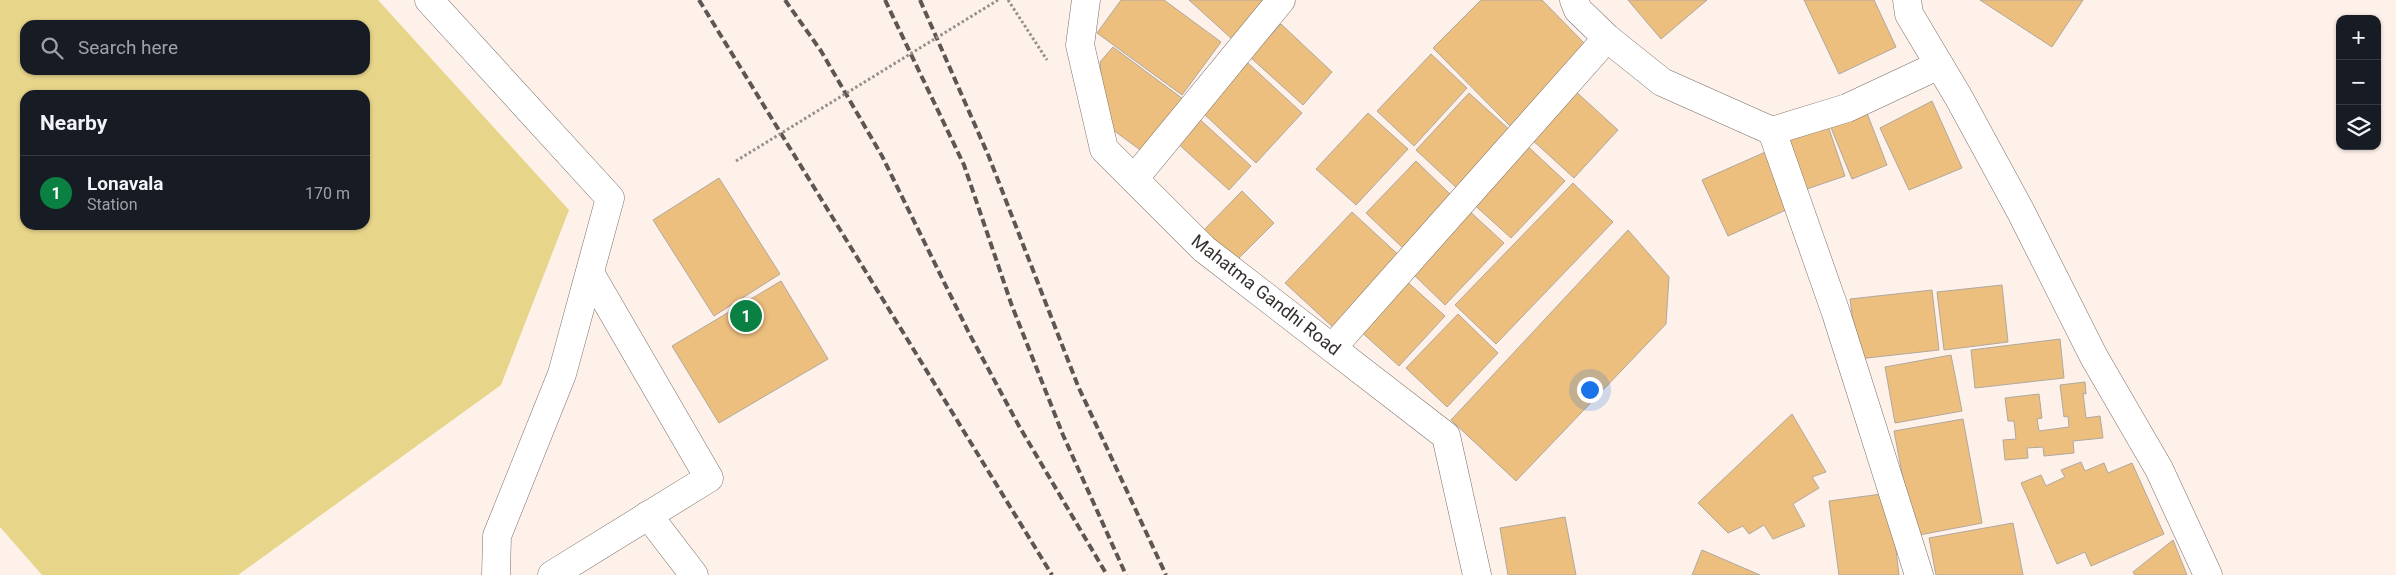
<!DOCTYPE html>
<html lang="en">
<head>
<meta charset="utf-8">
<style>
  body { margin:0; font-family:Roboto,sans-serif; background:#242831; color:#f1f3f6 }
  .controls { position:absolute; right:15px; top:15px; display:grid; overflow:hidden; border-radius:10px; box-shadow:0 1px 4px #0004 }
  .controls button { width:45px; height:45px; display:grid; place-items:center; padding:0; border:0; border-bottom:1px solid #363941; background:#171b24; color:#f1f3f6; font:25px sans-serif }
  .you { position:absolute; left:1589px; top:389px; width:18px; height:18px; margin:-12px; border:4px solid #fff; border-radius:50%; background:#1a73e8; box-shadow:0 0 0 8px #1a73e833 }
  .badge { display:grid; place-items:center; width:32px; height:32px; border-radius:50%; background:#0b8043; color:#fff; font-size:16px; font-weight:700 }
  .pin { position:absolute; translate:-50% -50%; border:2px solid #fff; box-shadow:0 1px 5px #0006 }
  .list { margin:0; padding:0; list-style:none }
  h2 { display:flex; justify-content:space-between; align-items:center; height:65px; margin:0; padding:0 20px; font-size:21px }
  h2 small { font-size:16px; font-weight:400; color:#9ea1a6 }
  .list li { display:grid; grid-template-columns:32px 1fr auto; gap:15px; align-items:center; box-sizing:border-box; height:75px; padding:0 20px; border-top:1px solid #363941 }
  .list b { display:block; font-size:19px; white-space:nowrap }
  .list p { margin:0; font-size:16px; white-space:nowrap; color:#9ea1a6 }
  .list em { font-size:16px; font-style:normal; color:#9ea1a6 }
  .icon { flex:none; width:28px; height:28px; fill:none; stroke:currentColor; stroke-width:2; stroke-linecap:round; stroke-linejoin:round }
  .map { position:relative; flex:none; width:2396px; height:575px; overflow:hidden }
  .search { position:absolute; background:#171b24; box-shadow:0 1px 4px #0004; left:20px; top:20px; width:350px; height:55px; display:flex; align-items:center; gap:12px; box-sizing:border-box; padding:0 18px; border-radius:15px; color:#9ea1a6; font-size:19px }
  .panel { position:absolute; background:#171b24; box-shadow:0 1px 4px #0004; left:20px; top:90px; width:350px; height:140px; border-radius:15px }
  .map>svg:first-child { display:block }
  .green { fill:#e7d58a; fill-rule:evenodd }
  .building { fill:#edbf7e; stroke:#b0a89e }
  .lines { fill:none; stroke-linecap:round; stroke-linejoin:round }
  .street-casing { stroke:#796f69; stroke-width:29 }
  .secondary-casing { stroke:#796f69; stroke-width:29 }
  .path { stroke:#988f8b; stroke-width:3; stroke-dasharray:2.5 2.5; stroke-linecap:butt }
  .street { stroke:#fff; stroke-width:28 }
  .secondary { stroke:#fff; stroke-width:28 }
  .rail { stroke:#5d5653; stroke-width:4; stroke-dasharray:8 4; stroke-linecap:butt }
  .path-bridge { stroke:#988f8b; stroke-width:3; stroke-dasharray:2.5 2.5; stroke-linecap:butt }
  .labels { text-anchor:middle; stroke-width:5; stroke-linejoin:round; paint-order:stroke }
  .street-label { font-size:18px; fill:#35302e; stroke:#fff }
</style>
</head>
<body>
<div class="map">
<svg width="2396" height="575" viewBox="0 0 2396 575">
  <rect width="100%" height="100%" fill="#fdf1ea"/>
  <!-- green -->
  <path class="green" d="M0,0H378L569,210L501,385L238,575H42L0,527ZM25,25H365V70H25ZM25,95H365V225H25Z"/>
  <!-- building -->
  <g class="building">
    <polygon points="1121,0 1164,0 1221,42 1182,95 1097,33"/>
    <polygon points="1189,0 1265,0 1232,39"/>
    <polygon points="1481,0 1542,0 1591,50 1512,128 1433,48"/>
    <polygon points="1628,0 1707,0 1661,39"/>
    <polygon points="1804,0 1874,0 1896,47 1839,74"/>
    <polygon points="1980,0 2083,0 2052,47"/>
    <polygon points="1281,24 1332,72 1303,105 1250,57"/>
    <polygon points="1113,47 1183,99 1143,152 1105,124 1100,62"/>
    <polygon points="1431,54 1467,88 1414,146 1377,111"/>
    <polygon points="1248,63 1302,113 1256,163 1202,112"/>
    <polygon points="1573,89 1618,130 1574,178 1529,137"/>
    <polygon points="1469,93 1512,132 1459,190 1416,150"/>
    <polygon points="1932,101 1962,168 1909,190 1880,128"/>
    <polygon points="1865,108 1887,165 1852,179 1829,123"/>
    <polygon points="1368,113 1408,149 1356,205 1316,169"/>
    <polygon points="1196,116 1251,166 1229,190 1174,140"/>
    <polygon points="1827,123 1845,176 1804,190 1786,136"/>
    <polygon points="1523,142 1565,181 1511,238 1469,200"/>
    <polygon points="1770,150 1795,206 1728,236 1702,180"/>
    <polygon points="1416,161 1453,197 1404,249 1366,213"/>
    <polygon points="719,178 780,274 714,316 653,220"/>
    <polygon points="1573,183 1613,222 1496,344 1455,305"/>
    <polygon points="1242,191 1274,223 1235,262 1203,231"/>
    <polygon points="1466,208 1504,243 1445,305 1408,269"/>
    <polygon points="1352,212 1403,259 1336,330 1285,283"/>
    <polygon points="1628,230 1669,277 1666,324 1516,481 1451,420"/>
    <polygon points="1403,278 1445,316 1399,366 1357,328"/>
    <polygon points="781,281 828,359 719,423 672,346"/>
    <polygon points="2002,285 2008,342 1944,350 1937,292"/>
    <polygon points="1932,290 1939,350 1858,359 1850,299"/>
    <polygon points="1458,314 1498,353 1447,407 1406,368"/>
    <polygon points="2060,339 2064,378 1975,388 1971,350"/>
    <polygon points="1951,355 1962,411 1895,423 1885,367"/>
    <polygon points="2085,382 2086,394 2083,393 2086,418 2100,416 2103,438 2073,441 2074,453 2044,456 2043,447 2027,448 2028,458 2005,460 2003,440 2016,439 2014,421 2008,421 2005,398 2039,394 2042,418 2037,419 2039,431 2069,427 2068,416 2064,417 2060,385"/>
    <polygon points="1792,414 1826,472 1812,477 1819,488 1793,504 1805,526 1773,539 1764,525 1749,534 1743,526 1728,533 1698,503"/>
    <polygon points="1963,419 1982,523 1914,536 1894,431"/>
    <polygon points="2081,462 2085,471 2104,463 2108,473 2132,463 2164,534 2091,566 2085,552 2057,564 2021,483 2041,475 2046,486 2065,477 2061,470"/>
    <polygon points="1889,493 1899,575 1839,575 1829,501"/>
    <polygon points="1565,517 1576,575 1508,575 1500,528"/>
    <polygon points="2013,523 2023,575 1936,575 1929,538"/>
    <polygon points="2173,540 2187,575 2135,575 2133,572"/>
    <polygon points="1702,550 1760,575 1692,575"/>
  </g>
  <g class="lines">
    <defs>
      <g id="street">
        <polyline points="429,0 610,198 562,374 497,536 496,575"/>
        <polyline points="1574,0 1578,10 1607,38 1662,82 1772,131 1847,108 1939,65"/>
        <polyline points="1907,0 1909,14 1959,98 2021,212 2094,357 2159,469 2208,575"/>
        <polyline points="1772,131 1836,313 1919,575"/>
        <polyline points="1134,179 1281,0"/>
        <polyline points="1332,348 1607,38"/>
        <polyline points="648,515 694,575"/>
        <polyline points="552,575 709,478 590,273"/>
      </g>
      <polyline id="secondary" points="1086,0 1080,45 1104,149 1204,249 1446,436 1477,575"/>
    </defs>
    <!-- street casing -->
    <use href="#street" class="street-casing"/>
    <!-- secondary casing -->
    <use href="#secondary" class="secondary-casing"/>
    <!-- path -->
    <polyline class="path" points="1008,0 1047,60"/>
    <!-- street -->
    <use href="#street" class="street"/>
    <!-- secondary -->
    <use href="#secondary" class="secondary"/>
    <!-- rail -->
    <g class="rail">
      <polyline points="699,0 1052,575"/>
      <polyline points="785,0 821,51 882,156 970,335 1019,426 1107,575"/>
      <polyline points="885,0 964,165 1012,306 1063,435 1126,575"/>
      <polyline points="920,0 989,157 1078,386 1166,575"/>
    </g>
    <!-- path-bridge -->
    <polyline class="path-bridge" points="736,161 998,0"/>
  </g>
  <g class="labels">
    <!-- street labels -->
    <g class="street-label">
      <text transform="translate(1266 295) rotate(38)" y="6">Mahatma Gandhi Road</text>
    </g>
  </g>
</svg>
<div class="controls">
<button>+</button>
<button>−</button>
<button><svg class="icon" aria-label="layers" viewBox="0 0 24 24"><path d="M12 4l9 5-9 5-9-5zM3 14l9 5 9-5"/></svg></button>
</div>
<div class="you"></div>
<div class="pin badge" style="left:746px;top:316px">1</div>
<div class="search"><svg class="icon" aria-label="search" viewBox="0 0 24 24"><circle cx="10" cy="10" r="6"/><path d="M15 15l6 6"/></svg>Search here</div>
<section class="panel">
<h2>Nearby<small></small></h2>
<ul class="list">
<li><span class="badge">1</span><div><b>Lonavala</b><p>Station</p></div><em>170 m</em></li>
</ul>
</section>
</div>
</body>
</html>
